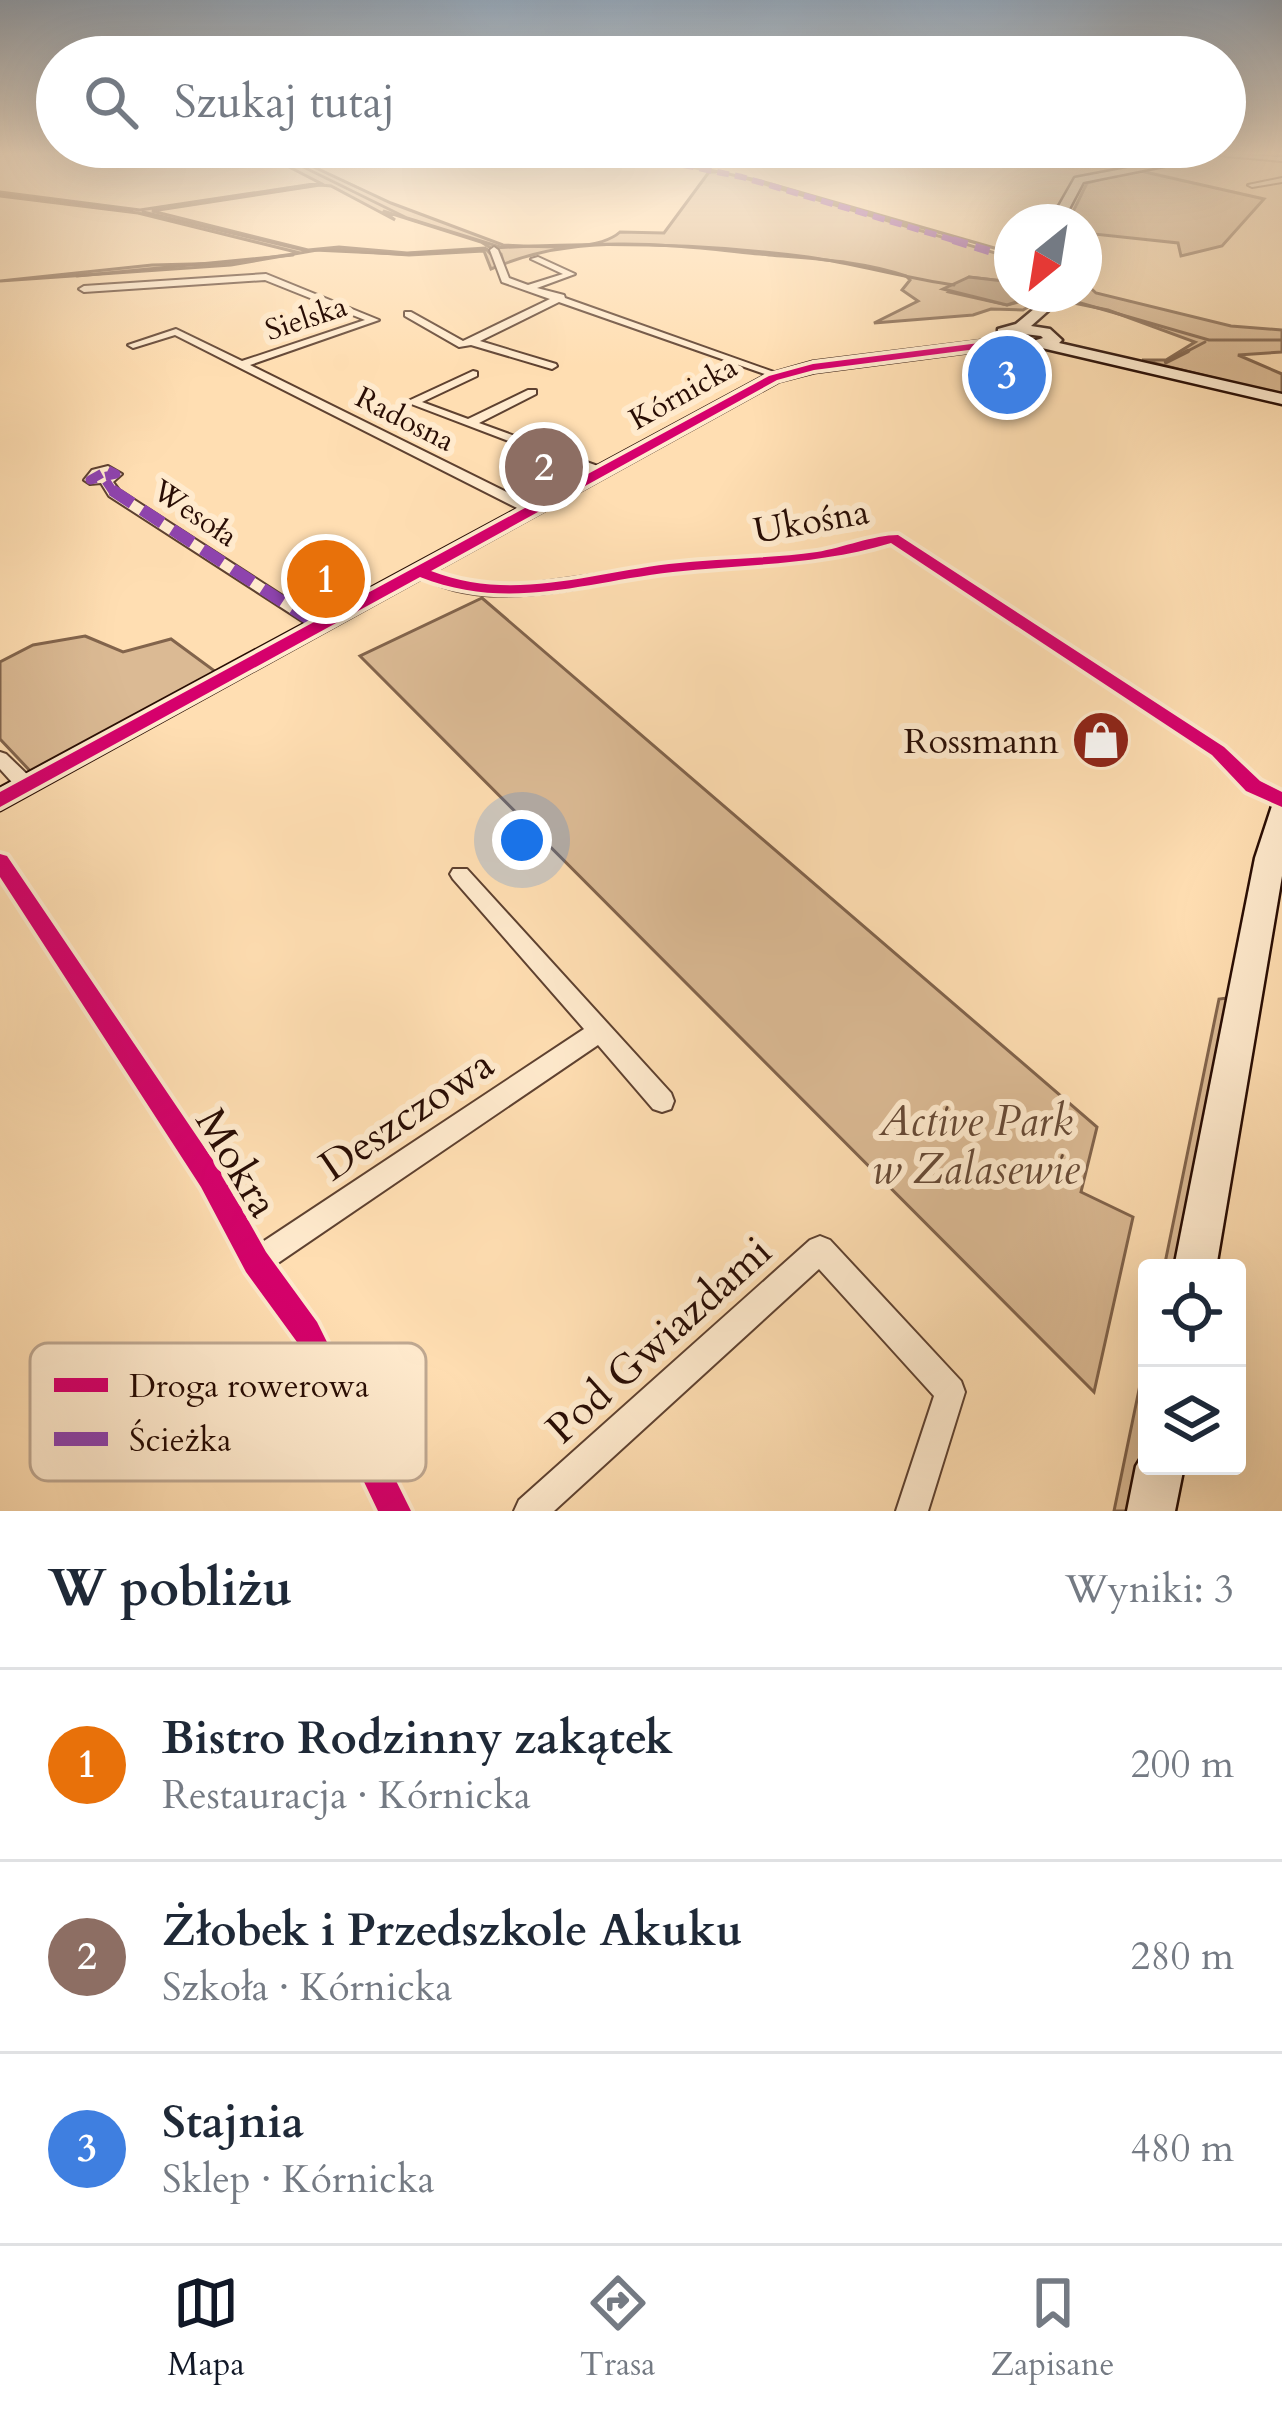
<!DOCTYPE html>
<html lang="pl">
<head>
<meta charset="utf-8">
<style>
  body { margin:0; font-family:Cardo,serif; background:#f6f6f7; color:#1f2937 }
  .controls { position:absolute; right:36px; bottom:36px; display:grid; overflow:hidden; border-radius:12px; box-shadow:0 12px 48px #0002 }
  .controls button { width:108px; height:108px; display:grid; place-items:center; padding:0; border:0; border-bottom:3px solid #e0e1e3; background:#fff; color:#1f2937; font:60px sans-serif }
  .compass { position:absolute; left:994px; top:204px; width:108px; height:108px; border-radius:50%; background:#fff; box-shadow:0 12px 48px #0002; rotate:210deg }
  .you { position:absolute; left:522px; top:840px; width:42px; height:42px; margin:-30px; border:9px solid #fff; border-radius:50%; background:#1a73e8; box-shadow:0 0 0 18px #1a73e833 }
  .badge { display:grid; place-items:center; width:78px; height:78px; border-radius:50%; background:#111827; color:#fff; font-size:39px; font-weight:700 }
  .pin { position:absolute; translate:-50% -50%; border:6px solid #fff; box-shadow:0 3px 12px #0006 }
  .list { margin:0; padding:0; list-style:none }
  h2 { display:flex; justify-content:space-between; align-items:center; height:156px; margin:0; padding:0 48px; font-size:51px }
  h2 small { font-size:39px; font-weight:400; color:#747a83 }
  .list li { display:grid; grid-template-columns:78px 1fr auto; gap:36px; align-items:center; box-sizing:border-box; height:192px; padding:0 48px; border-top:3px solid #e0e1e3 }
  .list b { display:block; font-size:45px; white-space:nowrap }
  .list p { margin:0; font-size:39px; white-space:nowrap; color:#747a83 }
  .list em { font-size:39px; font-style:normal; color:#747a83 }
  .icon { flex:none; width:66px; height:66px; fill:none; stroke:currentColor; stroke-width:2; stroke-linecap:round; stroke-linejoin:round }
  .map { position:relative; flex:none; width:1282px; height:1511px; overflow:hidden }
  .search { position:absolute; background:#fff; box-shadow:0 12px 48px #0002; left:36px; right:36px; top:36px; height:132px; display:flex; align-items:center; gap:30px; box-sizing:border-box; padding:0 42px; border-radius:66px; color:#747a83; font-size:45px }
  .sheet { height:732px; background:#fff }
  nav { display:flex; justify-content:space-around; align-items:center; box-sizing:border-box; height:168px; border-top:3px solid #e0e1e3; background:#fff; font-size:33px; color:#747a83 }
  nav a { display:grid; justify-items:center; gap:6px }
  nav .on { color:#111827 }
  .map>svg:first-child { display:block }
  .green { fill:#dbba94; stroke:#82644c; stroke-width:3 }
  .water { fill:#b69777; stroke:#7e6049; stroke-width:3 }
  .lines { fill:none; stroke-linecap:round; stroke-linejoin:round }
  .stream-far1 { stroke:#7e6049; stroke-width:3 }
  .stream { stroke:#7e6049; stroke-width:4.5 }
  .street-casing { stroke:#5e4130; stroke-width:4 }
  .secondary-casing { stroke:#290d04; stroke-width:5 }
  .street { fill:#ffeacd; fill-rule:evenodd }
  .secondary { fill:#ffeacd; fill-rule:evenodd }
  .quiet-far3 { stroke:#8e44ad; stroke-width:6; stroke-dasharray:12 6; stroke-linecap:butt }
  .quiet-far2 { stroke:#8e44ad; stroke-width:8; stroke-dasharray:15 8; stroke-linecap:butt }
  .quiet-far1 { stroke:#8e44ad; stroke-width:9; stroke-dasharray:20 9; stroke-linecap:butt }
  .quiet { stroke:#8e44ad; stroke-width:12; stroke-dasharray:24 12; stroke-linecap:butt }
  .cycleway-casing { stroke:#ffeacd; stroke-width:8 }
  .cycleway { fill:#d6006c; fill-rule:evenodd }
  .labels { text-anchor:middle; stroke-width:12; stroke-linejoin:round; paint-order:stroke }
  .far-street-label { font-size:30px; fill:#290d04; stroke:#ffeacd }
  .street-label { font-size:36px; fill:#290d04; stroke:#ffeacd }
  .poi-label { font-size:36px; fill:#290d04; stroke:#ffeacd; text-anchor:end }
  .near-street-label { font-size:42px; fill:#290d04; stroke:#ffeacd }
  .near-park-label { font-size:42px; font-style:italic; fill:#674a36; stroke:#ffeacd }
  .key { fill:#ffeacd; stroke:#bfa891; stroke-width:3 }
  .key-label { font-size:33px; fill:#290d04 }
</style>
</head>
<body>
<div class="map">
<svg width="1282" height="1511" viewBox="0 0 1282 1511">
  <rect width="100%" height="100%" fill="#ffdeb2"/>
  <filter id="stains"><feTurbulence type="fractalNoise" baseFrequency=".00167" numOctaves="4"/><feColorMatrix values="0 0 0 0 .2 0 0 0 0 .09 0 0 0 0 .02 0 0 0 .5 -.17"/></filter>
  <radialGradient id="worn" r=".72"><stop offset=".6" stop-color="#630" stop-opacity="0"/><stop offset="1" stop-color="#630" stop-opacity=".3"/></radialGradient>
  <!-- green -->
  <g class="green">
    <path d="M264,154H286L391,203L503,245C535,246 597,253 620,232L664,233L709,172H716L624,154H635L761,181L1012,253L738,176L1002,255L1012,263V282L969,277L949,292L1007,305L1050,294L1023,310L991,309L973,315L874,323L918,301L902,290L910,280L906,276C863,261 815,259 769,255C682,247 588,231 504,264L501,254L481,242L383,211L395,220L331,186L320,185L152,211L308,250L339,247L407,253L485,248L501,265L491,269L484,251L409,255L323,249L231,265L0,281L152,265L231,263L300,253L138,213L0,196V192L140,210L320,183Z"/>
    <polygon points="1136,170 1264,199 1222,246 1181,256 1178,243 1084,233 1084,222 1068,222 1087,183"/>
    <polygon points="1084,282 1096,293 1231,326 1282,330 1282,352 1238,355 1282,374 1282,395 1142,360 1166,360 1195,342 1108,310 1068,302 1072,294 1084,294"/>
    <polygon points="482,598 1097,1127 1081,1192 1133,1217 1094,1392 360,656"/>
    <polygon points="85,636 123,652 171,639 216,672 33,774 0,739 0,662 33,645"/>
    <polygon points="1227,998 1177,1268 1164,1268 1219,999"/>
    <polygon points="1147,1351 1147,1423 1130,1511 1114,1511"/>
  </g>
  <!-- water -->
  <polygon class="water" points="969,277 1012,282 1012,294 1041,294 1007,305 943,289"/>
  <g class="lines">
    <!-- stream-far1 -->
    <g class="stream-far1">
      <polyline points="277,154 407,218 500,247"/>
      <polyline points="0,194 132,210"/>
      <polyline points="143,212 308,251"/>
      <path d="M493,248C598,242 703,243 808,257C857,264 905,278 954,285"/>
      <polyline points="314,250 400,254 487,249"/>
      <polyline points="77,276 293,255"/>
      <polyline points="1063,298 1209,340 1282,340"/>
      <polyline points="1182,354 1205,342"/>
    </g>
    <!-- stream -->
    <polyline class="stream" points="1166,362 1188,351"/>
    <defs>
      <g id="street">
        <polygon points="1109,154 1121,154 1154,163 1151,165"/>
        <polygon points="1223,154 1282,157 1282,161 1226,156"/>
        <polygon points="1282,178 1282,182 1252,187 1248,185"/>
        <polygon points="494,247 498,250 509,278 528,285 563,274 531,259 538,257 575,274 537,288 564,295 565,298 785,376 776,378 559,302 480,341 556,364 557,366 552,369 471,345 459,347 405,316 405,312 411,312 463,341 550,299 502,282 490,250"/>
        <polygon points="266,274 379,320 250,365 537,507 537,513 527,513 175,335 133,348 128,345 176,329 242,361 365,320 265,280 84,292 79,289 84,286"/>
        <polygon points="473,371 477,372 477,376 422,402 468,419 528,390 536,390 536,394 479,423 606,469 606,475 598,475 406,402"/>
        <polygon points="108,466 122,474 113,482 119,490 323,622 326,625 323,628 313,628 109,496 101,483 90,484 84,480 92,470"/>
        <path d="M893,534L1224,747L1260,781L1282,792V807L1246,791L1212,755L891,543C819,565 747,564 673,572C594,581 483,621 412,571L419,567L454,580L513,586L673,564L810,553Z"/>
        <polygon points="0,752 6,754 33,780 35,785 33,790 19,790 0,769"/>
        <polygon points="0,854 7,856 219,1169 261,1243 584,1029 453,879 450,874 453,869 467,869 671,1093 674,1101 671,1109 662,1112 653,1109 598,1045 275,1265 317,1322 411,1511 378,1511 297,1342 246,1272 201,1187 0,877"/>
        <polygon points="820,1236 830,1240 961,1381 965,1392 928,1511 896,1511 934,1396 819,1269 554,1511 514,1511 519,1500 810,1240"/>
      </g>
      <g id="secondary">
        <polygon points="1202,154 1223,154 1083,182 1062,222 1050,222 1075,178"/>
        <path d="M1052,294H1067L1031,326L1050,329L1062,340L1059,343L1282,394V404L1042,348L1014,346L814,372L779,381L0,810V788L767,375L813,362L998,339V329L1016,324ZM1015,333L1041,336L1043,338L1033,341L1012,336Z"/>
        <polygon points="1282,803 1282,876 1216,1268 1174,1268 1255,858 1272,806"/>
        <polygon points="1147,1448 1147,1466 1184,1466 1175,1511 1127,1511 1136,1466"/>
      </g>
    </defs>
    <!-- street casing -->
    <use href="#street" class="street-casing"/>
    <!-- secondary casing -->
    <use href="#secondary" class="secondary-casing"/>
    <!-- street -->
    <use href="#street" class="street"/>
    <!-- secondary -->
    <use href="#secondary" class="secondary"/>
    <!-- quiet-far3 -->
    <polyline class="quiet-far3" points="629,154 742,177 963,243"/>
    <!-- quiet-far2 -->
    <polyline class="quiet-far2" points="953,240 1012,258"/>
    <!-- quiet-far1 -->
    <g class="quiet-far1">
      <polygon points="108,470 116,474 90,480"/>
      <polyline points="106,481 114,493"/>
    </g>
    <!-- quiet -->
    <polyline class="quiet" points="112,490 318,625"/>
    <defs>
      <g id="cycleway">
        <path d="M1011,339L1016,342L1015,344L814,370L777,380L431,571C510,602 588,574 669,564C718,558 768,559 817,552C842,548 874,535 898,535L1224,747L1260,781L1282,792V807L1246,791L1212,755L891,543C819,565 747,564 673,572C584,582 509,612 420,577L0,807V792L769,376L813,364Z"/>
        <polygon points="0,854 7,856 219,1169 266,1252 317,1322 411,1511 378,1511 297,1342 246,1272 201,1187 0,877"/>
      </g>
    </defs>
    <!-- cycleway casing -->
    <use href="#cycleway" class="cycleway-casing"/>
    <!-- cycleway -->
    <use href="#cycleway" class="cycleway"/>
  </g>
  <!-- sky -->
  <linearGradient id="sky" x2="0" y2="1"><stop stop-color="#94a8bb"/><stop offset="0.42" stop-color="#fff0dc"/><stop offset="1" stop-color="#fff0dc" stop-opacity="0"/></linearGradient>
  <rect width="1282" height="366" fill="url(#sky)"/>
  <!-- icons -->
  <defs>
    <symbol id="shop-disc" viewBox="-11 -11 22 22"><circle r="9.5" fill="#8f2418" stroke="#ffeacd"/><path d="M-5-2.5h2.3a2.7 3.5 0 0 1 5.4 0H5L5.5 6h-11ZM-1.5-2.5h3a1.5 2.3 0 0 0-3 0Z" fill="#fff"/></symbol>
  </defs>
  <g fill-rule="evenodd">
    <use href="#shop-disc" x="1068" y="707" width="66" height="66"/>
  </g>
  <g class="labels">
    <!-- far-street labels -->
    <g class="far-street-label">
      <text transform="translate(306 318) rotate(-18)" y="10">Sielska</text>
      <text transform="translate(683 393) rotate(-29)" y="10">Kórnicka</text>
      <text transform="translate(405 419) rotate(27)" y="10">Radosna</text>
      <text transform="translate(195 513) rotate(34)" y="10">Wesoła</text>
    </g>
    <!-- street labels -->
    <g class="street-label">
      <text transform="translate(811 520) rotate(-10)" y="13">Ukośna</text>
    </g>
    <!-- poi labels -->
    <g class="poi-label">
      <text x="1059" y="753">Rossmann</text>
    </g>
    <!-- near-street labels -->
    <g class="near-street-label">
      <text transform="translate(406 1114) rotate(-34)" y="15">Deszczowa</text>
      <text transform="translate(238 1162) rotate(59)" y="15">Mokra</text>
      <text transform="translate(658 1339) rotate(-42)" y="15">Pod Gwiazdami</text>
    </g>
    <!-- near-park labels -->
    <g class="near-park-label">
      <text x="976" y="1135">Active Park<tspan x="976" dy="48">w Zalasewie</tspan></text>
    </g>
  </g>
  <!-- legend -->
  <rect x="30" y="1343" width="396" height="138" rx="18" class="key"/>
  <rect x="54" y="1378" width="54" height="14" fill="#d6006c"/>
  <rect x="54" y="1432" width="54" height="14" fill="#8e44ad"/>
  <g class="key-label">
    <text x="129" y="1397">Droga rowerowa</text>
    <text x="129" y="1451">Ścieżka</text>
  </g>
  <rect width="100%" height="100%" filter="url(#stains)"/>
  <rect width="100%" height="100%" fill="url(#worn)"/>
</svg>
<div class="controls">
<button><svg class="icon" aria-label="locate" viewBox="0 0 24 24"><circle cx="12" cy="12" r="6"/><path d="M12 2v4M12 18v4M2 12h4M18 12h4"/></svg></button>
<button><svg class="icon" aria-label="layers" viewBox="0 0 24 24"><path d="M12 4l9 5-9 5-9-5zM3 14l9 5 9-5"/></svg></button>
</div>
<svg class="compass" viewBox="-18 -18 36 36"><path d="M0-13l5 13h-10z" fill="#e53935"/><path d="M0 13l5-13h-10z" fill="#747a83"/></svg>
<div class="you"></div>
<div class="pin badge" style="left:326px;top:579px;background:#e8710a">1</div>
<div class="pin badge" style="left:544px;top:467px;background:#8d6e63">2</div>
<div class="pin badge" style="left:1007px;top:375px;background:#3f7fe0">3</div>
<div class="search"><svg class="icon" aria-label="search" viewBox="0 0 24 24"><circle cx="10" cy="10" r="6"/><path d="M15 15l6 6"/></svg>Szukaj tutaj</div>
</div>
<section class="sheet">
<h2>W pobliżu<small>Wyniki: 3</small></h2>
<ul class="list">
<li><span class="badge" style="background:#e8710a">1</span><div><b>Bistro Rodzinny zakątek</b><p>Restauracja · Kórnicka</p></div><em>200 m</em></li>
<li><span class="badge" style="background:#8d6e63">2</span><div><b>Żłobek i Przedszkole Akuku</b><p>Szkoła · Kórnicka</p></div><em>280 m</em></li>
<li><span class="badge" style="background:#3f7fe0">3</span><div><b>Stajnia</b><p>Sklep · Kórnicka</p></div><em>480 m</em></li>
</ul>
</section>
<nav>
<a class="on"><svg class="icon" aria-label="map" viewBox="0 0 24 24"><path d="M3 6l6-2 6 2 6-2v14l-6 2-6-2-6 2zM9 4v14M15 6v14"/></svg>Mapa</a>
<a><svg class="icon" aria-label="directions" viewBox="0 0 24 24"><path d="M12 3l9 9-9 9-9-9zM9 14v-3h6M13 9l2 2-2 2"/></svg>Trasa</a>
<a><svg class="icon" aria-label="saved" viewBox="0 0 24 24"><path d="M7 4h10v16l-5-4-5 4z"/></svg>Zapisane</a>
</nav>
</body>
</html>
